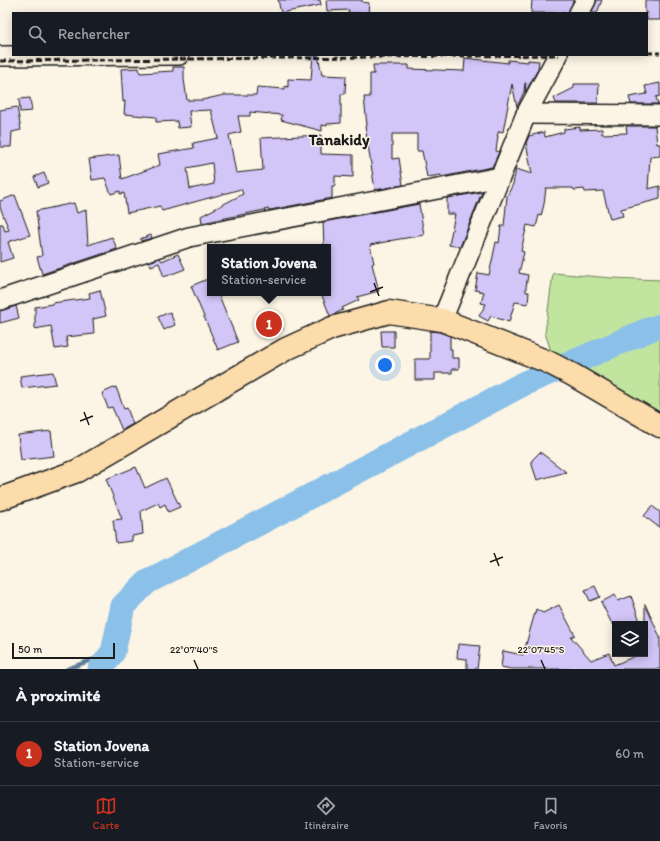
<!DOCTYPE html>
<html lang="fr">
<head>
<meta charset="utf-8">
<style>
  body { margin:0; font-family:Itim,sans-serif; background:#20242c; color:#f1f3f6 }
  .controls { position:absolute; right:12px; bottom:12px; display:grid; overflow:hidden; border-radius:0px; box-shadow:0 2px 10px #0003 }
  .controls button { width:36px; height:36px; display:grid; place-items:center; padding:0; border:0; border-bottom:1px solid #363941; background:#171b24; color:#f1f3f6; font:20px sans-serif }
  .scale { position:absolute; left:12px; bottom:10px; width:103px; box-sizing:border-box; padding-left:4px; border:2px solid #1c1c1c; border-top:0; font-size:11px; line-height:14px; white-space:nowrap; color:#1c1c1c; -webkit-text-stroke:3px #fcf5e5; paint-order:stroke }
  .you { position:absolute; left:385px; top:365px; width:14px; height:14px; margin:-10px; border:3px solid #fff; border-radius:50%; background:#1a73e8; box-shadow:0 0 0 6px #1a73e833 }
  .badge { display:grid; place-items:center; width:26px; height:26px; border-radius:50%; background:#c8321e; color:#fff; font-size:13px; font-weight:700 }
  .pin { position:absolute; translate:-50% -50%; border:2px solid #fff; box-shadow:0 1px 4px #0006 }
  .popup { position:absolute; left:207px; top:244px; width:124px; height:52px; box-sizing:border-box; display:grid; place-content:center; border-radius:0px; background:#171b24; filter:drop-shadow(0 1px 3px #0005); font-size:13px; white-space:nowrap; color:#9ea1a6 }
  .popup b { font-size:15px; color:#f1f3f6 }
  .popup::after { content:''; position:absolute; left:50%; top:100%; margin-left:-8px; border:8px solid transparent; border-top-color:#171b24 }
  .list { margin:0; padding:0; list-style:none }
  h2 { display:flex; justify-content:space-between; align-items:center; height:52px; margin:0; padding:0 16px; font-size:17px }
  h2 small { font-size:13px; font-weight:400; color:#9ea1a6 }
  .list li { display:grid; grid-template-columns:26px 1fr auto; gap:12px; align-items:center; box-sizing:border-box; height:64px; padding:0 16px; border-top:1px solid #363941 }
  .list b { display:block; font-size:15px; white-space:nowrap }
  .list p { margin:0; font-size:13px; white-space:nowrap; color:#9ea1a6 }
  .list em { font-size:13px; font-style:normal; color:#9ea1a6 }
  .icon { flex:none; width:22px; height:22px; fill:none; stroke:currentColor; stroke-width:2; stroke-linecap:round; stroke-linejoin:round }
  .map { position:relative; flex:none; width:660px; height:669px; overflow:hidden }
  .search { position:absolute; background:#171b24; box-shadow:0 2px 10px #0003; left:12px; right:12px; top:12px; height:44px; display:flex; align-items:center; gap:10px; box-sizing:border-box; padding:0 14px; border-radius:0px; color:#9ea1a6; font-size:15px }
  .sheet { height:116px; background:#171b24 }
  nav { display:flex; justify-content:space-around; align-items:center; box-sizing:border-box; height:56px; border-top:1px solid #363941; background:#171b24; font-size:11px; color:#9ea1a6 }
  nav a { display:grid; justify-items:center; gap:2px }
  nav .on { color:#c8321e }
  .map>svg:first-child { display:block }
  .green { fill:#c1e59f; stroke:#6e805e }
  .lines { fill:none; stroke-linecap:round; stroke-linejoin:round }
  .stream { stroke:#5f7e97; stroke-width:4 }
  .river { stroke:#8bc0e9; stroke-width:25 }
  .building { fill:#d2c5f7; stroke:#1c1c1c; fill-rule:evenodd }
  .minor-casing { stroke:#1c1c1c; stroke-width:22 }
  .major-casing { stroke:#1c1c1c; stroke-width:25 }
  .minor { stroke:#fcf5e5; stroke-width:19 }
  .major { stroke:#fddcac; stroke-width:22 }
  .rail { stroke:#1c1c1c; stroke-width:3; stroke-dasharray:6 3; stroke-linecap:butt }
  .ticks { fill:none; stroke:#1c1c1c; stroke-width:1.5 }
  .labels { text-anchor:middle; stroke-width:3; stroke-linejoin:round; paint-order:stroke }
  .neighbourhood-label { font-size:16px; font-weight:bold; fill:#1c1c1c; stroke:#fcf5e5 }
  .ticks-label { font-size:10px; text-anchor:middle; fill:#1c1c1c; stroke:#fcf5e5; stroke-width:3; stroke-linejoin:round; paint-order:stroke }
</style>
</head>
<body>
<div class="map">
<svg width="660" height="669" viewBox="0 0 660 669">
  <rect width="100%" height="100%" fill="#fcf5e5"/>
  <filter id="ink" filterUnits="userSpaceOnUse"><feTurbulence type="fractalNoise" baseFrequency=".025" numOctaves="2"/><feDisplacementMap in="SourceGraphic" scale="8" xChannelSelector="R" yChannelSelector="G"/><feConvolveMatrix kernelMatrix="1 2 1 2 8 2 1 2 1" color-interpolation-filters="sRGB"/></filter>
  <g filter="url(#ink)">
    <!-- green -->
    <polygon class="green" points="553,273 612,278 660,280 660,414 552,354 545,333"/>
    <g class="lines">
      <!-- stream -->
      <polyline class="stream" points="67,669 113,652"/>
      <!-- river -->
      <polyline class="river" points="100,669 113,652 123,606 147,582 525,383 648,330 660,326"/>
    </g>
    <!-- building -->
    <g class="building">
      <polygon points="278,0 320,0 321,5 281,13"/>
      <polygon points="326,0 362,0 362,2 369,3 368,13 348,13 349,10 327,11"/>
      <polygon points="532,0 574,0 568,13 531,13"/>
      <polygon points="597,0 602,0 597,13 591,13"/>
      <polygon points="645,0 660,0 660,20 647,20 647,13 645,13"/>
      <path d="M313,55H318L322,75L346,76L345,94H341V123L327,124V126L322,125V131L281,120L282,115L250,112V116H238L241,132L229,135L236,173L263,170L261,138L321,135V154L353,155V177L335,176V186H332V198L270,210L269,209L202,223L201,216L243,194L241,189L162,211L160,206L127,213L124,193L120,194V191L111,194L105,178L92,180L89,159L119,155L122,179L160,165L158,154L194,148L193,143L218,138L211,110L189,111L191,127L178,128L177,121L156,122V117L124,114L125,101L123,102L121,69L139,68L140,73L173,71V67H184V79L187,100H202L224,95H256L257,87L285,89V86L288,87V79L311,80ZM212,163L214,184L190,189L187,168Z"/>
      <polygon points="465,58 508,63 508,60 528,62 528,60 539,61 538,69 525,93 526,83 525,83 524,92 517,107 512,84 503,132 499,131 497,136 498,136 496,151 499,152 492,167 441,177 441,175 427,177 422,151 417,151 417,134 392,134 392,159 399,158 403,185 375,190 365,126 367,126 364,97 370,97 370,74 374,74 373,65 409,65 409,69 464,71"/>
      <polygon points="660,83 660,96 656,97 658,104 631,104 629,97 647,94 645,86"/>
      <polygon points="574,84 599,84 598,103 556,103 554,98 574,88"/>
      <polygon points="30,98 32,111 20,112 19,99"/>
      <polygon points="17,107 21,130 12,132 11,147 0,147 0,110"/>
      <polygon points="626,126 655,126 657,144 660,144 660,156 650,157 648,189 660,186 660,199 621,209 623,216 610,219 603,191 585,192 584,189 574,190 573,188 546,188 544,204 541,216 539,215 536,227 527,225 521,251 524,252 519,273 528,275 526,287 526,292 529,292 528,304 515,302 509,322 491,316 488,321 479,316 486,304 481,303 484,292 475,290 478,273 489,275 496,242 499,243 501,226 504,226 507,196 513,184 516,169 532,174 526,143 529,136 544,132 545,137 564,132 564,129 580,127 580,130 602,129 602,134 627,133"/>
      <polygon points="44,173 48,183 38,187 34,177"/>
      <polygon points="482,192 460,247 449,245 455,214 447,214 447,198"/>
      <polygon points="15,195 30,235 8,242 13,258 0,262 0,224 3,224 5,231 9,230 0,207 0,201"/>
      <polygon points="74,203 77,213 86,210 88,245 112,237 117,249 42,274 37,257 42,256 36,211"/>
      <polygon points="419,204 424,235 388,241 390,241 370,245 374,263 372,264 379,291 357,297 359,300 342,308 343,310 330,316 321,293 328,293 328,247 324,247 323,222"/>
      <polygon points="151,235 152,238 141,241 140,239"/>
      <polygon points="178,254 185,269 164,277 159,263 151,266 149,262 160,258 162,261"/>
      <polygon points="210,278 210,293 218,293 238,342 218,350 191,286"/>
      <polygon points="100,290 106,316 93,319 94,334 66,337 68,347 55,349 51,326 35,329 35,307 52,304 52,303 90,298 89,293"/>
      <polygon points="16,306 19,318 0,323 0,311"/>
      <polygon points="275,311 283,329 266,337 257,319"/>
      <polygon points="170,312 175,325 164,330 158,317"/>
      <polygon points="381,331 394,331 394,347 382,347"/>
      <polygon points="430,331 439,332 450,336 450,349 452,349 452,358 459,358 459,369 452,369 452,373 435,373 435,380 415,380 415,359 430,359"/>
      <polygon points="53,372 56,384 22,388 20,376"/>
      <polygon points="116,387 124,409 127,408 133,424 122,430 112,407 108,408 102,393"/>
      <polygon points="51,431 54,456 21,460 18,435"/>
      <polygon points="540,452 566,472 537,480 532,465 532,460"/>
      <polygon points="136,467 145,488 166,478 180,507 168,512 165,504 160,507 158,503 141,511 143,534 132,536 132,541 116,543 113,520 122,519 106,479"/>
      <polygon points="652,506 660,512 660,528 644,516"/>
      <polygon points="595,586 600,597 590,601 585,590"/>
      <polygon points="615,595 618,601 631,596 641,624 612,624 601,602"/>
      <polygon points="645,604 660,637 660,669 511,669 501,667 503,651 523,655 536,609 543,613 559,605 575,635 571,637 591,660 609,653 614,665 640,654 645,654"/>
      <polygon points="458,644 480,646 477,669 467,669 467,659 457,658"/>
    </g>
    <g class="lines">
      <defs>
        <g id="minor">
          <polyline points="579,13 586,0"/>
          <polyline points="0,56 179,55"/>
          <polyline points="526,114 660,115"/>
          <polyline points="0,300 189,237 500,177"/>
          <polyline points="442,320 526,114 558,55"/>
        </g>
        <polyline id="major" points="0,499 77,471 286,349 332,328 389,312 442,320 548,362 573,375 660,426"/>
      </defs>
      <!-- minor casing -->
      <use href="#minor" class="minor-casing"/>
      <!-- major casing -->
      <use href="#major" class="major-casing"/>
      <!-- minor -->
      <use href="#minor" class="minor"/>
      <!-- major -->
      <use href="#major" class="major"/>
      <!-- rail -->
      <g class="rail">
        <polyline points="647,53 660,53"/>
        <polyline points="0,61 559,55"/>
      </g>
    </g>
  </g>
  <!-- ticks -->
  <path class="ticks" d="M374,283L379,296M370,292L383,287M84,412L89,425M80,421L93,416M494,553L499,566M490,562L503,557M194,660L198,669M541,660L545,669"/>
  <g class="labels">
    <!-- neighbourhood labels -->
    <g class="neighbourhood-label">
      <text x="339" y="145">Tanakidy</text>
    </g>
  </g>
  <g class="ticks-label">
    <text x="194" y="653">22°07'40"S</text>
    <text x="541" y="653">22°07'45"S</text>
  </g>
</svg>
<div class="controls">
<button><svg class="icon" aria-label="layers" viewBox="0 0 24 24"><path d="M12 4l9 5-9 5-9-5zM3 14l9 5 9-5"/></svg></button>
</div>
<div class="scale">50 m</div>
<div class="you"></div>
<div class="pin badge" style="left:269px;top:324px">1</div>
<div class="popup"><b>Station Jovena</b>Station-service</div>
<div class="search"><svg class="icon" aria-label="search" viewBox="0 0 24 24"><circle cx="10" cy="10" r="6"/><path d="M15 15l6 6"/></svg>Rechercher</div>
</div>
<section class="sheet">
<h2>À proximité<small></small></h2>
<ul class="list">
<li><span class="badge">1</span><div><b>Station Jovena</b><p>Station-service</p></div><em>60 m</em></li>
</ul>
</section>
<nav>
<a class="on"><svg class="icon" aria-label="map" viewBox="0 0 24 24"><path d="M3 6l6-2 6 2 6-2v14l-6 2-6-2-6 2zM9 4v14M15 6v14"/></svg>Carte</a>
<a><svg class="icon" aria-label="directions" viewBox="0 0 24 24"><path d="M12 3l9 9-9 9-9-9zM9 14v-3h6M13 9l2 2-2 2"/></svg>Itinéraire</a>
<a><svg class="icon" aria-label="saved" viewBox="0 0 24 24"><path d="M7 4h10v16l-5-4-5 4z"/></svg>Favoris</a>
</nav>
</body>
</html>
